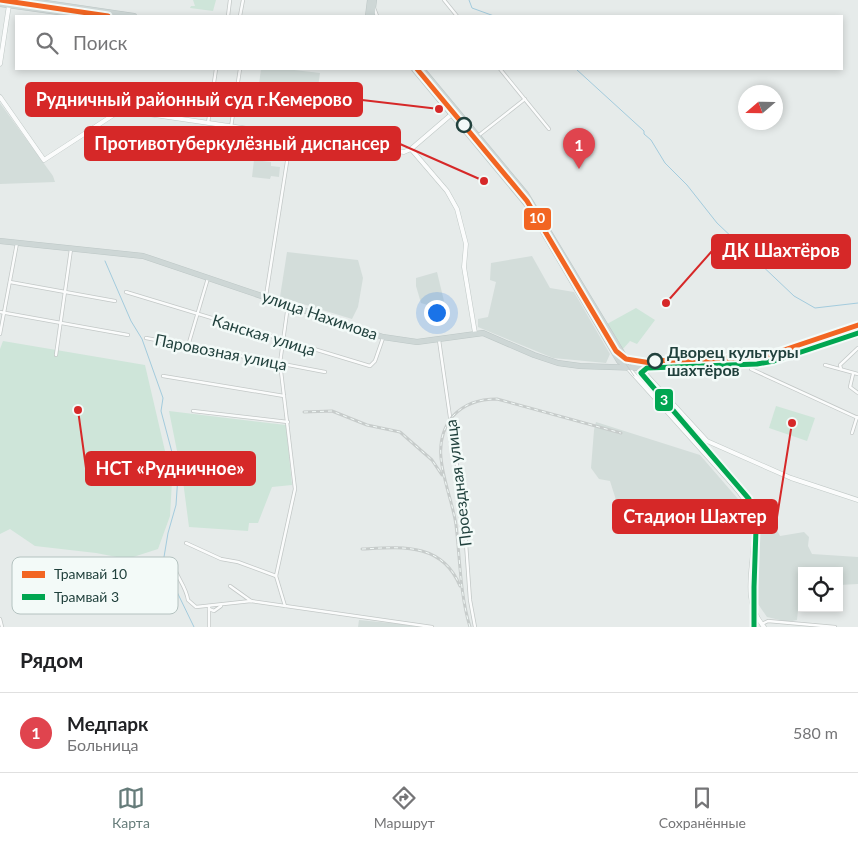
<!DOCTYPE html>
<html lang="ru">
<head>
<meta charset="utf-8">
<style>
  body { margin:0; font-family:Lato,sans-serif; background:#f6f6f6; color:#202124 }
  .controls { position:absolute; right:15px; bottom:15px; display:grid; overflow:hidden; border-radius:0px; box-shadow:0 2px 8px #0003 }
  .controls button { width:45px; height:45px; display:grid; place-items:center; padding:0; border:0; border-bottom:1px solid #e0e0e0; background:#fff; color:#202124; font:25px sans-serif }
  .compass { position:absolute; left:738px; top:85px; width:45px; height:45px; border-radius:50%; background:#fff; box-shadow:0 2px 8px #0003; rotate:250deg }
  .you { position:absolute; left:436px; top:312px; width:18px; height:18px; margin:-12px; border:4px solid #fff; border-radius:50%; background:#1a73e8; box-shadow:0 0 0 8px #1a73e833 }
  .badge { display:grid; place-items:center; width:32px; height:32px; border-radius:50%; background:#667c7a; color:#fff; font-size:16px; font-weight:700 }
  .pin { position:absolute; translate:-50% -41px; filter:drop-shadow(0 1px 2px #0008) }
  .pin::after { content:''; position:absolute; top:26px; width:18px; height:15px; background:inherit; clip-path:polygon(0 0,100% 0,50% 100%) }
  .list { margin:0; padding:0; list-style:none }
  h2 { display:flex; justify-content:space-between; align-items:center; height:65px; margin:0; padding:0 20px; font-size:21px }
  h2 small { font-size:16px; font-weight:400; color:#757577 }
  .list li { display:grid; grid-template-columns:32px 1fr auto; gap:15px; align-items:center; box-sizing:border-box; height:80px; padding:0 20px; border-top:1px solid #e0e0e0 }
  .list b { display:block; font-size:19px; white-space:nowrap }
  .list p { margin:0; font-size:16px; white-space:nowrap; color:#757577 }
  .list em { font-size:16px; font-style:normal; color:#757577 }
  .icon { flex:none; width:28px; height:28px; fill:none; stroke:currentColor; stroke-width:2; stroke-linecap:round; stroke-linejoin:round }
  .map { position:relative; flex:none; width:858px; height:627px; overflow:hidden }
  .search { position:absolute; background:#fff; box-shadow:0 2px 8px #0003; left:15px; right:15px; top:15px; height:55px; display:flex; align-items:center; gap:12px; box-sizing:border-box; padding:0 18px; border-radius:0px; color:#757577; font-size:19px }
  .sheet { height:145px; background:#fff }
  nav { display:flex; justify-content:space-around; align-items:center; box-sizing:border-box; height:70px; border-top:1px solid #e0e0e0; background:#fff; font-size:14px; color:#757577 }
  nav a { display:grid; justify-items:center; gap:2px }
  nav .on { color:#667c7a }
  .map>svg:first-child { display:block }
  .built { fill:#d3ddda }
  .green { fill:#cee5d9 }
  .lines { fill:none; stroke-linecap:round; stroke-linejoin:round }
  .stream { stroke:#a3cbdd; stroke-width:1 }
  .street-casing { stroke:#c3c8c7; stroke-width:4 }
  .secondary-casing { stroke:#c1c9c7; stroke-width:5 }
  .primary-casing { stroke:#bdc7c6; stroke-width:6 }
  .street { stroke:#fbfcfc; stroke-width:2.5 }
  .secondary { stroke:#fbfcfc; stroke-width:4 }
  .primary { stroke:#ced7d6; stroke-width:5 }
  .tram { stroke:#c7cccb; stroke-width:1 }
  .rail-casing { stroke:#c7cccb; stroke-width:3 }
  .rail { stroke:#f3faf8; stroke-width:1; stroke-dasharray:4; stroke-linecap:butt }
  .tram-1-casing { stroke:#f3faf8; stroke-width:9 }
  .tram-2-casing { stroke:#f3faf8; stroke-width:9 }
  .tram-1 { stroke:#f26522; stroke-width:5 }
  .tram-2 { stroke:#00a651; stroke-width:5 }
  .stop-dot { fill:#f3faf8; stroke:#21413d; stroke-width:2.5 }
  .labels { text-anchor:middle; stroke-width:5; stroke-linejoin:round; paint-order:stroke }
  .street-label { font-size:16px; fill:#21413d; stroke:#f3faf8 }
  .stop-label { font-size:16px; font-weight:bold; fill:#21413d; stroke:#f3faf8; text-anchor:start }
  .key { fill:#f3faf8; stroke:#b4c2c0; stroke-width:1 }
  .key-label { font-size:14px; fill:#21413d }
  .leader { fill:none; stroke:#d62828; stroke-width:2 }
  .callout-dot { fill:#d62828; stroke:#f3faf8; stroke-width:2 }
  .callout { fill:#d62828; stroke:#d62828; stroke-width:2 }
  .callout-label { font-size:18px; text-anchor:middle; font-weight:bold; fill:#fff }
  .line-badge { stroke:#f3faf8; stroke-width:2 }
  .badge-label { font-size:14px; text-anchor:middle; font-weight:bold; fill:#fff }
</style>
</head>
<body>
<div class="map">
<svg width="858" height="627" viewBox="0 0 858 627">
  <rect width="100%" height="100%" fill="#e6ebea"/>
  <!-- built -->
  <g class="built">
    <polygon points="261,69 286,69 320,73 314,115 256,107"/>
    <polygon points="0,103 53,176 55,182 0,184"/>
    <polygon points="254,160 271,162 271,166 280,167 279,177 271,176 270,179 252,177"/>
    <polygon points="287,252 358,260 363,278 358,307 352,319 280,297"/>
    <polygon points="532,256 550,288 574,292 610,354 606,363 553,358 478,327 478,319 488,317 496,282 490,280 491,263"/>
    <polygon points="437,272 444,301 428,305 421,303 416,286 416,278"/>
    <polygon points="596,422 700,455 738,499 724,507 706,512 686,514 629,510 616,500 610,481 599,479 591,468 594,430"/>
    <polygon points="775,526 780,536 804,532 809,537 808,546 812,554 858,557 858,584 839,585 839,571 802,571 797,620 788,622 767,617 758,604 753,577 756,527"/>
    <polygon points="359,620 400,624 418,627 358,627"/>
  </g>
  <!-- green -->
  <g class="green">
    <polygon points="193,0 216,0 213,11 190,8 191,6 195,6"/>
    <polygon points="636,308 655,320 637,344 630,341 622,350 607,324"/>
    <polygon points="3,341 145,365 172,481 170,516 158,549 127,559 96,553 35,546 10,529 0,534 0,349"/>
    <polygon points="776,406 815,418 807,441 769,428"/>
    <polygon points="169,411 286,425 292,485 272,487 258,523 249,523 248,531 189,527 183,481"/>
  </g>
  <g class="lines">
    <!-- stream -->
    <g class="stream">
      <polyline points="469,0 472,8 494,16"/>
      <polyline points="576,69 644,131 644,134 651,140 665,163 687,185 717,223 794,296 815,308 858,303"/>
      <polyline points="105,261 131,321 142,339 163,398 161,411 178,475 176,505 168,533 163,563 194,627"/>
    </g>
    <defs>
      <g id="street">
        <polyline points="444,0 457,16"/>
        <polyline points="374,8 377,16"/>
        <polyline points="228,16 230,0"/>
        <polyline points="240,16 243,0"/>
        <polyline points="500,69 549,129"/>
        <polyline points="208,123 216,69"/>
        <polyline points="231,127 240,69"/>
        <polyline points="478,136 525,99"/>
        <polyline points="10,282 115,301"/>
        <polyline points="126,292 370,366 375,361 383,338"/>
        <polyline points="266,296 291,136"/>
        <polyline points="0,312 128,335"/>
        <polyline points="0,334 17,243"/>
        <polyline points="146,338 325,372"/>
        <polyline points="439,340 464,515 470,600 475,627"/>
        <polyline points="188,346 208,278"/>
        <polyline points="56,355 71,249"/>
        <polyline points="825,365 858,374"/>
        <polyline points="751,369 858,418"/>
        <polyline points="841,369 840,365 858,348"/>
        <polyline points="853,374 850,387 858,393"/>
        <polyline points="163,376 284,396"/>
        <polyline points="193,411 288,422"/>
        <polyline points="852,433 857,417"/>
        <polyline points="186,543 221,559 238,562 276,576"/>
        <path d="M173,561C174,575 186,585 188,600L196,607L251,601L432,627"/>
        <polyline points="230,586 251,601"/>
        <polyline points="285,606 276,576 295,489 280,363 288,305"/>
        <polyline points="209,609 214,611 221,606"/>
        <polyline points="0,619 2,627"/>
        <polyline points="762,624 768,621 835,627"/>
        <polyline points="209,627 209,606"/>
      </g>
      <g id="secondary">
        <polyline points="0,64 9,5 8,0"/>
        <polyline points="0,97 44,160 121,110 404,152 411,149 453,113"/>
        <polyline points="411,149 447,191 457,209 466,244 464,267 475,333"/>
        <path d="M627,367L734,486C740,493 746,500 749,508C765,548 734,592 764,627"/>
        <polyline points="640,368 707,441 791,478 858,500"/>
      </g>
      <g id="primary">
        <polyline points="26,0 134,16"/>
        <polyline points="0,4 86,16"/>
        <polyline points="368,16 370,0"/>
        <polyline points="372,16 374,0"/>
        <polyline points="414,69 528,206 619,361 627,367"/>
        <polyline points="422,69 526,194 624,356 639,368"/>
        <polyline points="0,241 143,256 383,337 417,342 483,333 534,355 558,363 580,366 640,368 728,366 762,362 858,331"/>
      </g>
    </defs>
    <!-- street casing -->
    <use href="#street" class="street-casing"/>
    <!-- secondary casing -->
    <use href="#secondary" class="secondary-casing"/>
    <!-- primary casing -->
    <use href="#primary" class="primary-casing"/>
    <!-- street -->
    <use href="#street" class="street"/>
    <!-- secondary -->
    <use href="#secondary" class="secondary"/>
    <!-- primary -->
    <use href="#primary" class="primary"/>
    <!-- tram -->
    <polyline class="tram" points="617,351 634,376"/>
    <defs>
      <g id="rail">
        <polyline points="304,412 332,411 367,425 400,432 432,460 442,475"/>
        <path d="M362,549C401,547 442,542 460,586"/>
        <path d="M470,627C460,595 460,558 456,525C451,489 426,448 453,416C465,403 480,399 497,399L621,433"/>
      </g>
    </defs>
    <!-- rail casing -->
    <use href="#rail" class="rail-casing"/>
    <!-- rail -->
    <use href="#rail" class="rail"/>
    <defs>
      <g id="tram-1">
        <polyline points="0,0 108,16"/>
        <polyline points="417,69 527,201 616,351 626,359 651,363"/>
        <polyline points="652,361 756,357 772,354 858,325"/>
      </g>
      <polyline id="tram-2" points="754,627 754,587 756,529 749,499 641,373 647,368 757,364 774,361 858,333"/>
    </defs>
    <!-- tram-1 casing -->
    <use href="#tram-1" class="tram-1-casing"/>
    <!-- tram-2 casing -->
    <use href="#tram-2" class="tram-2-casing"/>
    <!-- tram-1 -->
    <use href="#tram-1" class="tram-1"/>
    <!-- tram-2 -->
    <use href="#tram-2" class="tram-2"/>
  </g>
  <!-- markers -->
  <g class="stop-dot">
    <circle cx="464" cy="125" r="7"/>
    <circle cx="655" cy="361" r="7"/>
  </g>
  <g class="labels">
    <!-- street labels -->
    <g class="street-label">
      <text transform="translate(320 315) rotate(19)" y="6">улица Нахимова</text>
      <text transform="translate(264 335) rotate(17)" y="6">Канская улица</text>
      <text transform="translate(221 352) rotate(11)" y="6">Паровозная улица</text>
      <text transform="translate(458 483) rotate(-97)" y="6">Проездная улица</text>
    </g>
    <!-- stop labels -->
    <g class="stop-label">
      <text x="667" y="358">Дворец культуры<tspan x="667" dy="18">шахтёров</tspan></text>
    </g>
  </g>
  <!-- legend -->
  <rect x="12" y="557" width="166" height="57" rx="8" class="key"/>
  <rect x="22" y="571" width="23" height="7" fill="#f26522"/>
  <rect x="22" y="594" width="23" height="6" fill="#00a651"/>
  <g class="key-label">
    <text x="54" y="579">Трамвай 10</text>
    <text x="54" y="602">Трамвай 3</text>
  </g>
  <!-- callouts -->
  <path class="leader" d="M439 109L362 100M484 181L400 144M666 303L712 251M78 410L86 468M792 423L777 517"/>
  <g class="callout-dot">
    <circle cx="439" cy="109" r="5"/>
    <circle cx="484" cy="181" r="5"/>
    <circle cx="666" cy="303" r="5"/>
    <circle cx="78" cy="410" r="5"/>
    <circle cx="792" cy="423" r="5"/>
  </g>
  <g class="callout">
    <rect x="26" y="83" width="336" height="33" rx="5"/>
    <rect x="85" y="127" width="315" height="33" rx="5"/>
    <rect x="712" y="235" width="138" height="33" rx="5"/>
    <rect x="86" y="452" width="169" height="33" rx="5"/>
    <rect x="613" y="500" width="164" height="33" rx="5"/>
  </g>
  <g class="callout-label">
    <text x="194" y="106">Рудничный районный суд г.Кемерово</text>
    <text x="242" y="150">Противотуберкулёзный диспансер</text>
    <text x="781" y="257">ДК Шахтёров</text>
    <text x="170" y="475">НСТ «Рудничное»</text>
    <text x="695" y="523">Стадион Шахтер</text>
  </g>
  <g class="line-badge">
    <rect x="523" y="207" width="29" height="24" rx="5" fill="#f26522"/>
    <rect x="654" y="388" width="20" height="24" rx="5" fill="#00a651"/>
  </g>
  <g class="badge-label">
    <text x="537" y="223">10</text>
    <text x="664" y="405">3</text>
  </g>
</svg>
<div class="controls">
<button><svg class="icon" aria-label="locate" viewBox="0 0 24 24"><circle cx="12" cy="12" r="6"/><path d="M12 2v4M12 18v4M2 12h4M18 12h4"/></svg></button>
</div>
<svg class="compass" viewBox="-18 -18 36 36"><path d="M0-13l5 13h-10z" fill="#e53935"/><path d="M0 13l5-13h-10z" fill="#757577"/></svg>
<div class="you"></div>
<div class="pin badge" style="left:579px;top:169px;background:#e0444e">1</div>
<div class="search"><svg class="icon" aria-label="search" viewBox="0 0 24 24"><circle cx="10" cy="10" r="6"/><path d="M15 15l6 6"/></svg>Поиск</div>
</div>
<section class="sheet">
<h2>Рядом<small></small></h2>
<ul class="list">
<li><span class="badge" style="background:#e0444e">1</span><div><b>Медпарк</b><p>Больница</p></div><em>580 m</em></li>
</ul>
</section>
<nav>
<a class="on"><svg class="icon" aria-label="map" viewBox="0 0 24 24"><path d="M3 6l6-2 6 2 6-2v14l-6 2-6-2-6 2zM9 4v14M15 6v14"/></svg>Карта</a>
<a><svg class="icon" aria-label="directions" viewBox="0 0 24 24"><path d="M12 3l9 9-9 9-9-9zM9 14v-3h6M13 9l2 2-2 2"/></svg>Маршрут</a>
<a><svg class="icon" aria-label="saved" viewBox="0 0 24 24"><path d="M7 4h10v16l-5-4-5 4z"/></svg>Сохранённые</a>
</nav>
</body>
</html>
